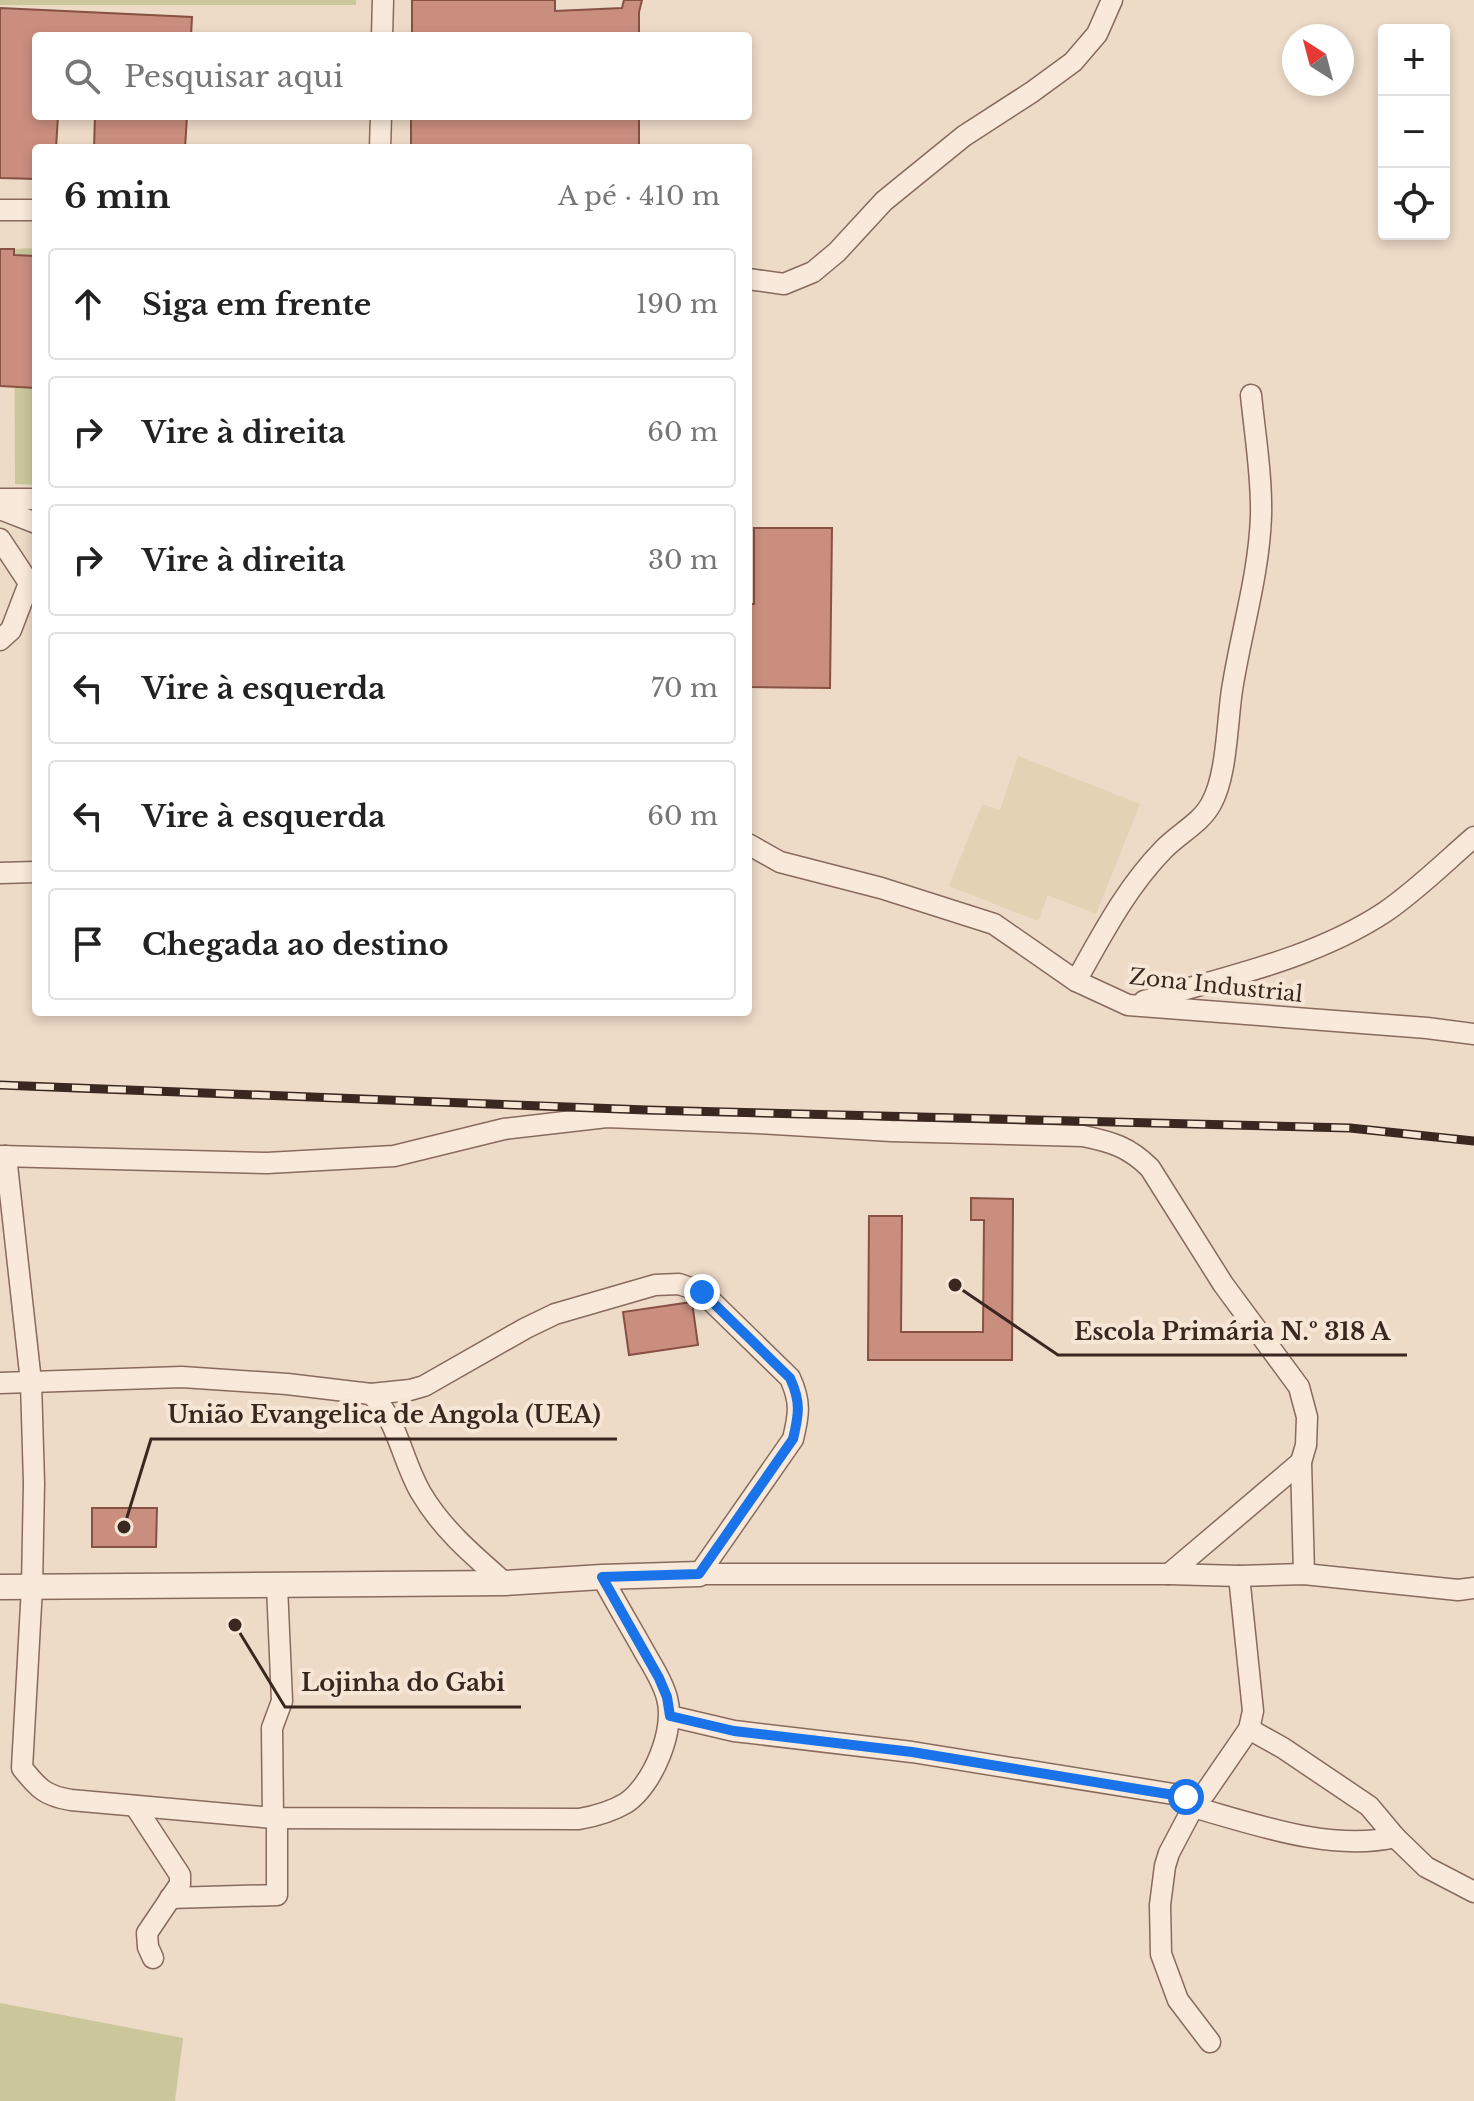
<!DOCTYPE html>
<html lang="pt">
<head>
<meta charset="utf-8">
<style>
  body { margin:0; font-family:"Libre Baskerville",serif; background:#f6f6f6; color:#222 }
  .controls { position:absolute; right:24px; top:24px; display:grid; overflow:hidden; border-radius:8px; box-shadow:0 4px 12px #0003 }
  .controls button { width:72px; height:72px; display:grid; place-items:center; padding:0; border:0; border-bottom:2px solid #e0e0e0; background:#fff; color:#222; font:40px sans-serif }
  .compass { position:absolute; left:1282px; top:24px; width:72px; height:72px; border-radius:50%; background:#fff; box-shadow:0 4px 12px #0003; rotate:324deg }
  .stop { position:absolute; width:24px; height:24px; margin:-18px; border:6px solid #1a73e8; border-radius:50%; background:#fff }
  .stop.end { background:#1a73e8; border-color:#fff; box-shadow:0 2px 8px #0008 }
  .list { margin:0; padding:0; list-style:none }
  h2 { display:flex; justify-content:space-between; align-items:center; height:104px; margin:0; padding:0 32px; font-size:34px }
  h2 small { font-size:26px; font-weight:400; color:#767676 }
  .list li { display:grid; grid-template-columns:52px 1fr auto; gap:24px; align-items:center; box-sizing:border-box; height:112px; margin:0 16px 16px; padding:0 16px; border:2px solid #e0e0e0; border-radius:8px }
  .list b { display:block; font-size:30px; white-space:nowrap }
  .list em { font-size:26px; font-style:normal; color:#767676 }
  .icon { flex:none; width:44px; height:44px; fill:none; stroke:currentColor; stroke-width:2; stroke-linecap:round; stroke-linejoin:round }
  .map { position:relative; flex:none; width:1474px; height:2101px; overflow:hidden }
  .search { position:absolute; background:#fff; box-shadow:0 4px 12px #0003; left:32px; top:32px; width:720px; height:88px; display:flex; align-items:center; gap:20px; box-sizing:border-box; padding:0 28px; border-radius:8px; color:#767676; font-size:30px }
  .panel { position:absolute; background:#fff; box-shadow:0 4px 12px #0003; left:32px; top:144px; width:720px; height:872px; border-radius:8px }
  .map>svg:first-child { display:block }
  .farmland { fill:#e3d2b4 }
  .green { fill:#cbc79b }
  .building { fill:#ca8e7e; stroke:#875143; stroke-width:2 }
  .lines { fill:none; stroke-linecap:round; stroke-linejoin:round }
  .minor-casing { stroke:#886b5d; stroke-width:23 }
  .tertiary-casing { stroke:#886b5d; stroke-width:27 }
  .minor { stroke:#f8e9da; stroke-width:20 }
  .tertiary { stroke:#f8e9da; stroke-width:24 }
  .rail-casing { stroke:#392720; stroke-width:9 }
  .rail { stroke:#f5e6d6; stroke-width:6; stroke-dasharray:18; stroke-linecap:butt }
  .route { stroke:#1a73e8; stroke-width:10 }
  .labels { text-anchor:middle; stroke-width:8; stroke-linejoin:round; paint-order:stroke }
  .street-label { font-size:22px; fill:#392720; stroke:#f5e6d6 }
  .leader { fill:none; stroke:#392720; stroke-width:3 }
  .callout-dot { fill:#392720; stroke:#f5e6d6; stroke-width:3 }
  .callout-label { font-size:24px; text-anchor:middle; font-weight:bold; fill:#392720; stroke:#f5e6d6; stroke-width:8; stroke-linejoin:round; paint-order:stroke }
</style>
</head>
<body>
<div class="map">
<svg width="1474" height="2101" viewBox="0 0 1474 2101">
  <rect width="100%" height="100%" fill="#eddac7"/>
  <!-- farmland -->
  <polygon class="farmland" points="1018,756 1140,804 1096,914 1048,895 1038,921 949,886 982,804 1000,810"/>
  <!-- green -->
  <g class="green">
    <rect x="0" y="0" width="356" height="5"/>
    <polygon points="36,248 36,485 15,484 14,249"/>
    <polygon points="0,2003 183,2038 175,2101 0,2101"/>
  </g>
  <!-- building -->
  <g class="building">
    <polygon points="412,0 555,0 555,11 622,8 624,0 642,0 639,12 639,36 412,36"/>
    <polygon points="0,8 192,17 191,36 36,36 36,116 58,116 56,148 36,148 36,179 0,178"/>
    <polygon points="95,116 187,116 185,148 94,148"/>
    <rect x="411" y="116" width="228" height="32"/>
    <polygon points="0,249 14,249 14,255 36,256 36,388 0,386"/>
    <polygon points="754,528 832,528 830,688 748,687 748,604 754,604"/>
    <polygon points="971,1198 1013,1199 1012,1360 868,1360 869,1216 902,1216 901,1332 983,1332 984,1220 971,1220"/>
    <polygon points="692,1302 698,1345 629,1355 623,1312"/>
    <polygon points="92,1508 157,1508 156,1547 92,1547"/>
  </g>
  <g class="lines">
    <defs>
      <g id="minor">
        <polyline points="382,36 383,0"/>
        <polyline points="380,148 381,116"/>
        <polyline points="0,210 36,210"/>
        <polyline points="748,279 784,284 813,272 837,252 884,201 964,136 1032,92 1073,62 1097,34 1112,0"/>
        <polyline points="0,499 36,499"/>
        <polyline points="0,509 36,523"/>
        <polyline points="0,539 29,583 11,630 0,640"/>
        <polyline points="748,844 780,862 881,888 994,924 1076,981 1128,1005 1427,1028 1474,1034"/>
        <polyline points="0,873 36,872"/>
        <path d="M1076,981C1102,935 1126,888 1163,850C1178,834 1201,823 1211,804C1227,776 1227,723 1232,690C1241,632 1259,575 1261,516C1262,476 1255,435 1251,395"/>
        <path d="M1144,1001C1225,977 1314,959 1385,912C1417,890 1445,862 1474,837"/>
        <path d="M0,1156L267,1163L394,1156L504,1129L607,1117L758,1123L891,1131L1083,1136C1112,1142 1129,1147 1150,1168L1223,1284L1299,1387L1307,1417L1306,1445L1301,1462L1304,1574"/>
        <path d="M6,1156L31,1382L34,1483L32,1587L22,1768C38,1788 45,1796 71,1800L273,1818L579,1819C596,1816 611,1812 626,1803C653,1785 676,1729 667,1698C663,1682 653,1667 645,1653C631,1628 616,1603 602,1577"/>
        <path d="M0,1383L182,1377L287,1384L371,1394L410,1390L424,1386L526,1328L555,1314L655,1285L679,1284L702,1292L790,1378C801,1402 799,1414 793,1439L699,1574"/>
        <path d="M371,1394C398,1420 402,1461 421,1493C442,1529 474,1556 505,1583"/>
        <polyline points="699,1574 1169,1574 1239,1576 1304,1574 1458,1590 1474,1588"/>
        <polyline points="1169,1574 1301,1462"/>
        <polyline points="670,1716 734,1731 912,1752 1198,1798 1205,1793 1249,1729 1253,1711 1239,1576"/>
        <polyline points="1249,1729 1283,1748 1369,1806 1395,1837 1426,1867 1474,1892"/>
        <polyline points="1198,1798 1169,1853 1165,1866 1160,1905 1161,1954 1178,2000 1210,2042"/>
        <polyline points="135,1806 180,1875 180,1884 147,1933 148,1947 153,1958"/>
        <path d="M1193,1807C1254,1824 1331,1852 1395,1837"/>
        <polyline points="273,1818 272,1728 282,1701 277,1586"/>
        <polyline points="170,1898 277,1895 277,1818"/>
      </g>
      <polyline id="tertiary" points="0,1587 505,1583 602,1577 699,1574"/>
    </defs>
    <!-- minor casing -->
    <use href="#minor" class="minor-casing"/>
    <!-- tertiary casing -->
    <use href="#tertiary" class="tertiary-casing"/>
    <!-- minor -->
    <use href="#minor" class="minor"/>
    <!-- tertiary -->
    <use href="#tertiary" class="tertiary"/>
    <defs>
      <polyline id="rail" points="0,1085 647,1110 1350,1128 1474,1141"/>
    </defs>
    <!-- rail casing -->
    <use href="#rail" class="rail-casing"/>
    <!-- rail -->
    <use href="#rail" class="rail"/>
  </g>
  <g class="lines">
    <!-- route -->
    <path class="route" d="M702,1292L790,1378C801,1402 799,1414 793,1439L699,1574L602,1577L659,1678L667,1697L670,1716L734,1731L912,1752L1186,1797"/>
  </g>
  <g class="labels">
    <!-- street labels -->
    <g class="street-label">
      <text transform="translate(1216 985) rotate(6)" y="8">Zona Industrial</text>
    </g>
  </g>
  <!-- callouts -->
  <path class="leader" d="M955 1285L1058 1355H1407M124 1527L151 1439H617M235 1625L285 1707H521"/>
  <g class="callout-dot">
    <circle cx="955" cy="1285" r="8"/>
    <circle cx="124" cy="1527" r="8"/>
    <circle cx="235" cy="1625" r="8"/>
  </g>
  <g class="callout-label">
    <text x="1232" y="1340">Escola Primária N.º 318 A</text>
    <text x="384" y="1423">União Evangelica de Angola (UEA)</text>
    <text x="403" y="1691">Lojinha do Gabi</text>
  </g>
</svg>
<div class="controls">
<button>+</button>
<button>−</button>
<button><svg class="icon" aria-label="locate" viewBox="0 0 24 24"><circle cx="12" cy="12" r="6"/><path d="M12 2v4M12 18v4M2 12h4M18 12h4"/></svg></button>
</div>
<svg class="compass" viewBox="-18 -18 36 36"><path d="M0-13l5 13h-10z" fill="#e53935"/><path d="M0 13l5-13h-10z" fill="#767676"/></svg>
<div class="stop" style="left:1186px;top:1797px"></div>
<div class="stop end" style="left:702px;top:1292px"></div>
<div class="search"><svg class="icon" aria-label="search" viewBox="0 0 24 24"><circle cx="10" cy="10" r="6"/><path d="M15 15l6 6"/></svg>Pesquisar aqui</div>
<section class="panel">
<h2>6 min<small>A pé · 410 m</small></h2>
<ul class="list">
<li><svg class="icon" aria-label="ahead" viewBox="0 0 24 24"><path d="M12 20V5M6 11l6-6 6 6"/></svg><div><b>Siga em frente</b></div><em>190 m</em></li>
<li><svg class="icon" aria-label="right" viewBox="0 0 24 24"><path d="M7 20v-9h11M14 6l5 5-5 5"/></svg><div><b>Vire à direita</b></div><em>60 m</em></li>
<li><svg class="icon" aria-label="right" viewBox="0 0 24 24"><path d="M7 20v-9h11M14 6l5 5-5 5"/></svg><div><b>Vire à direita</b></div><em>30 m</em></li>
<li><svg class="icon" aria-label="left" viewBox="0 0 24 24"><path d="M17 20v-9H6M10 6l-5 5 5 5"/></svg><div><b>Vire à esquerda</b></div><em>70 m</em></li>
<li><svg class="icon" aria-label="left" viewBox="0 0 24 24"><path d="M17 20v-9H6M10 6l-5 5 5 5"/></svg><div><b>Vire à esquerda</b></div><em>60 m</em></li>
<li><svg class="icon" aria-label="arrive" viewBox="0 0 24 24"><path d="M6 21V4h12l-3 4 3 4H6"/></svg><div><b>Chegada ao destino</b></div></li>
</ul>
</section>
</div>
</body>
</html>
